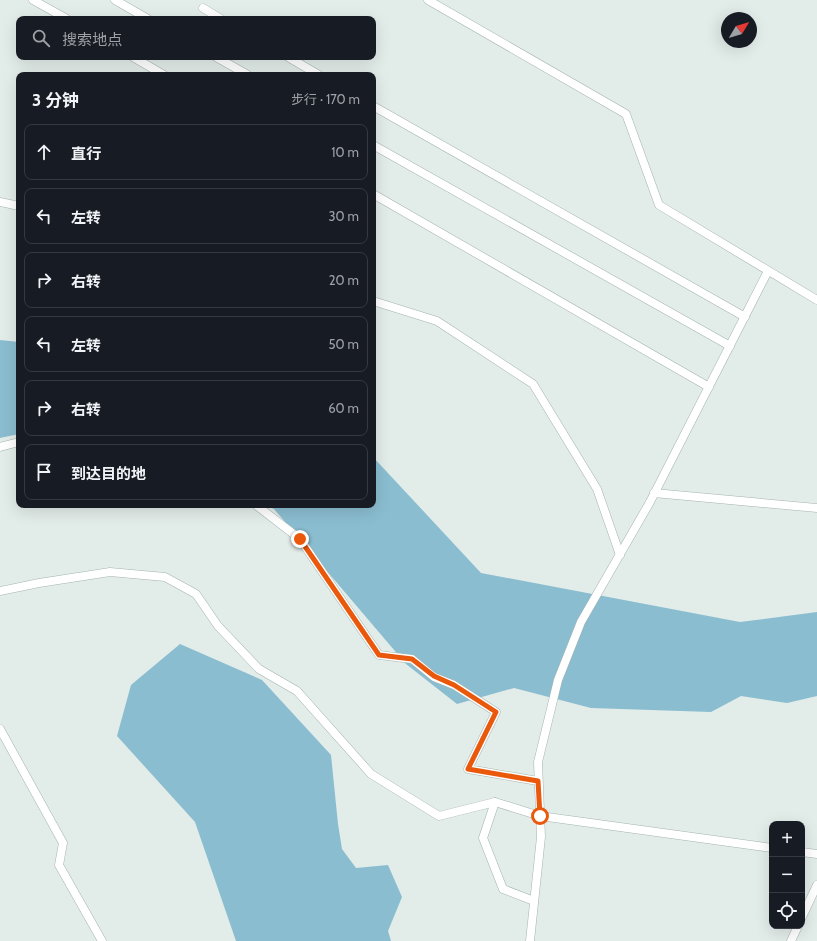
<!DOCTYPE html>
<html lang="zh">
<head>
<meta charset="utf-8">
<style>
  body { margin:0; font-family:Cabin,"Noto Sans SC",sans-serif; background:#20242c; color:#f1f3f6 }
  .controls { position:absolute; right:12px; bottom:12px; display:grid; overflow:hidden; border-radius:8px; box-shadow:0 4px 16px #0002 }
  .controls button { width:36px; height:36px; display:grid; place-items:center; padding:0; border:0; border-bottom:1px solid #363941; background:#171b24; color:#f1f3f6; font:20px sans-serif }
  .compass { position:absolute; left:721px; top:12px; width:36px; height:36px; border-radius:50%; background:#171b24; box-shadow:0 4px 16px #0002; rotate:52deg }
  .stop { position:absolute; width:12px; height:12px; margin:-9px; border:3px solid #ea580c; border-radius:50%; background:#fff }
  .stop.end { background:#ea580c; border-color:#fff; box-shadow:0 1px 4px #0008 }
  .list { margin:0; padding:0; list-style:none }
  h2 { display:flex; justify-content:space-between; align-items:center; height:52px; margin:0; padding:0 16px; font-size:17px }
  h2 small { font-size:13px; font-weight:400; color:#9ea1a6 }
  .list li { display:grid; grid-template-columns:26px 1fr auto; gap:12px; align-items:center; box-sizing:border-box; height:56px; margin:0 8px 8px; padding:0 8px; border:1px solid #363941; border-radius:8px }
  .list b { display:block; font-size:15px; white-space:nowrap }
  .list em { font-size:13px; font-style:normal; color:#9ea1a6 }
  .icon { flex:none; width:22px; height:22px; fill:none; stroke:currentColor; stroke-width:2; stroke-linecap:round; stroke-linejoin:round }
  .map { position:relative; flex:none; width:817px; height:941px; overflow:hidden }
  .search { position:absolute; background:#171b24; box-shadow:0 4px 16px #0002; left:16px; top:16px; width:360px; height:44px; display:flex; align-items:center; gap:10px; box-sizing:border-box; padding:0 14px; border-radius:8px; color:#9ea1a6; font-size:15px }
  .panel { position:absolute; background:#171b24; box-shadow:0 4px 16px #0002; left:16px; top:72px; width:360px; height:436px; border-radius:8px }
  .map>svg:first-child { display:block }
  .water { fill:#8abdd0 }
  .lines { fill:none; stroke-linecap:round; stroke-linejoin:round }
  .service-casing { stroke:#a5b4b1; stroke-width:9 }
  .service { stroke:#fff; stroke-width:8 }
  .route { stroke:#ea580c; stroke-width:5 }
</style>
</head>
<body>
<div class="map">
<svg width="817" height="941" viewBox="0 0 817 941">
  <rect width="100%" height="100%" fill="#e2ece9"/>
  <!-- water -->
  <g class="water">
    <polygon points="0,340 19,342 19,434 0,438"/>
    <polygon points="373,457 481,573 740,622 817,612 817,696 787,703 741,696 711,712 591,708 514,688 457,704 406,664 274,509 265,505 373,505"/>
    <polygon points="180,644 262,680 331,755 338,824 342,849 356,868 388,865 402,897 388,931 391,941 236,941 195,822 117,736 131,685"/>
  </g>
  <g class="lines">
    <defs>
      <g id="service">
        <polyline points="33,0 67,19"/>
        <polyline points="115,0 148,19"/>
        <polyline points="428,0 626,114 659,205 817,300"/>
        <polyline points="203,8 221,19"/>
        <polyline points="133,57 164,75"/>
        <polyline points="216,57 248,75"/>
        <polyline points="288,57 319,75"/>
        <polyline points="373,106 745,317"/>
        <polyline points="373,145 730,346"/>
        <polyline points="373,194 709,387"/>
        <polyline points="0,202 19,206"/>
        <polyline points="373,301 437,321 533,384 597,489 620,555"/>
        <polyline points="0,447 19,442"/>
        <polyline points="654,493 817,508"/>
        <polyline points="256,505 300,539 379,655 412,659 434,677 454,685 496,712 468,769 538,781"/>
        <polyline points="0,591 39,583 110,572 165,577 196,594 218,626 259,669 297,691 371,774 439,816 495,802 540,816 772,848"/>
        <polyline points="0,729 63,843 59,865 102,941"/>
        <polyline points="495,802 483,838 503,889 534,901"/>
        <polyline points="802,852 817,854"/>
        <polyline points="802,917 817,885"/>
        <polyline points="530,941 541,837 538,762 558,680 581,622 650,502 768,271"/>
        <polyline points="791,941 798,926"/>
      </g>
    </defs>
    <!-- service casing -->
    <use href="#service" class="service-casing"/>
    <!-- service -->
    <use href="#service" class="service"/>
  </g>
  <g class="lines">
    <!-- route -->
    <polyline class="route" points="300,539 379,655 412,659 434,676 454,685 496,712 468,769 538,781 540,816"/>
  </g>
</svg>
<div class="controls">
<button>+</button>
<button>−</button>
<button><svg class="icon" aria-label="locate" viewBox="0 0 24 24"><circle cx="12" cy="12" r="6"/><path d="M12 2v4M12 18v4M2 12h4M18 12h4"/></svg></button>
</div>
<svg class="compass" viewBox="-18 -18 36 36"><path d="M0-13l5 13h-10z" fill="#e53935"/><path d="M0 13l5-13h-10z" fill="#9ea1a6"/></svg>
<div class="stop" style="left:540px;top:816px"></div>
<div class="stop end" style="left:300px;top:539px"></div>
<div class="search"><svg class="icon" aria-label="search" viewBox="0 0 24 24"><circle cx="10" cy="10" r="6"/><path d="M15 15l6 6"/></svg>搜索地点</div>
<section class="panel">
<h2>3 分钟<small>步行 · 170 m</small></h2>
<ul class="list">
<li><svg class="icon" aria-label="ahead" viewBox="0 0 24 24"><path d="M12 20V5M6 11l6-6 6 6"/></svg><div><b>直行</b></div><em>10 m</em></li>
<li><svg class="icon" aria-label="left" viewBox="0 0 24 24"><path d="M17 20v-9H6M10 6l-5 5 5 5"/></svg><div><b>左转</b></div><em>30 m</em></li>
<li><svg class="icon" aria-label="right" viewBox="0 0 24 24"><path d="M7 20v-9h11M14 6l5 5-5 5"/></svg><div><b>右转</b></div><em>20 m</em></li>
<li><svg class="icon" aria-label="left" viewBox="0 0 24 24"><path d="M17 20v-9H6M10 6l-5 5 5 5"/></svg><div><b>左转</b></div><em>50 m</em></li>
<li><svg class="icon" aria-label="right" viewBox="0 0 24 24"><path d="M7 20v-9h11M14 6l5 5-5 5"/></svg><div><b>右转</b></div><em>60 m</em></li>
<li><svg class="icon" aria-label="arrive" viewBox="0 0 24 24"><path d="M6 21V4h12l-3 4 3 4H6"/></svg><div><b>到达目的地</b></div></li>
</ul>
</section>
</div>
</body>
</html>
